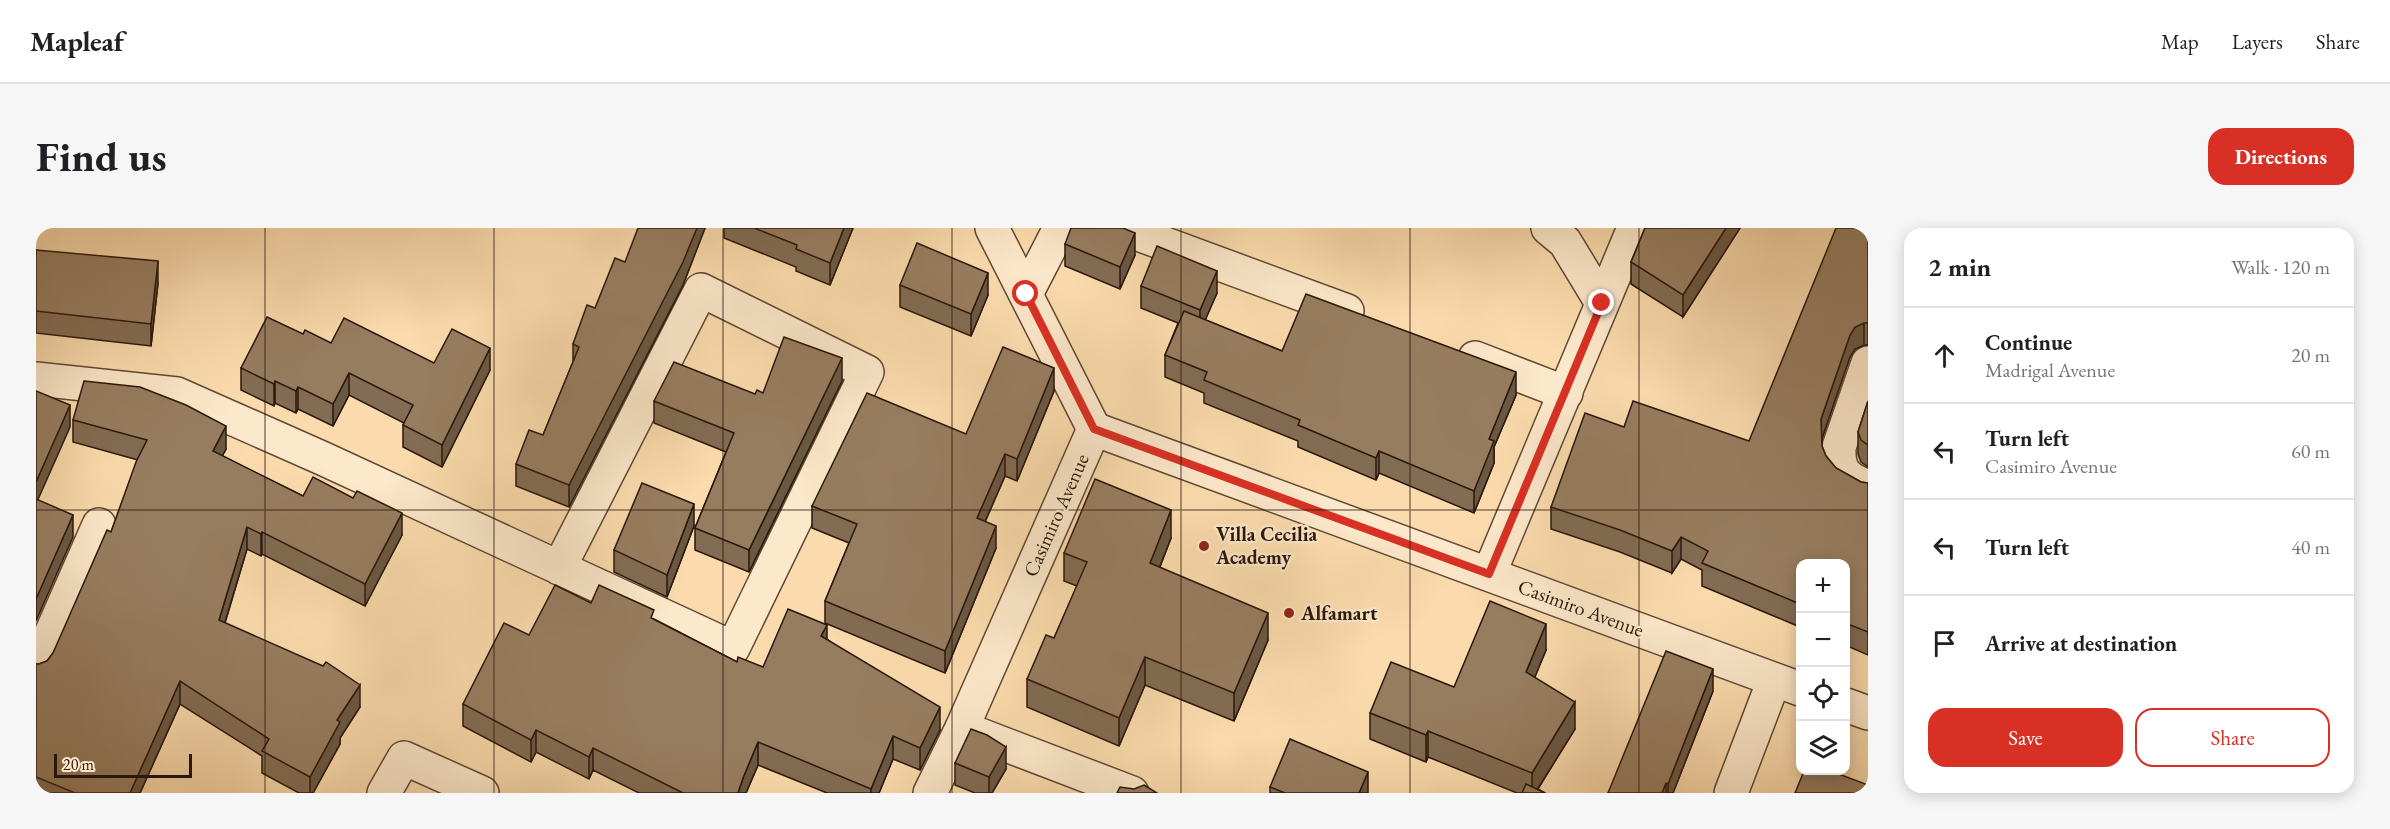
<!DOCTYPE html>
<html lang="en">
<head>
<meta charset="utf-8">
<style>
  body { margin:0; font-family:"EB Garamond",serif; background:#f6f6f6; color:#202124 }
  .controls { position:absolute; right:18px; bottom:18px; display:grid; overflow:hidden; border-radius:12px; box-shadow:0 3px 15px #0003 }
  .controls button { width:54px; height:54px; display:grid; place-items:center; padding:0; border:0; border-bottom:2px solid #e0e0e0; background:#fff; color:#202124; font:30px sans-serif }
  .scale { position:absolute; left:18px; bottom:15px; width:138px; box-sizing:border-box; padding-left:6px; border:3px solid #2b170c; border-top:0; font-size:16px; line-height:21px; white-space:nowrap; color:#2b170c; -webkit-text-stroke:4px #fce8ca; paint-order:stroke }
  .stop { position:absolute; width:18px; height:18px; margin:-14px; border:4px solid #d93025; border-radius:50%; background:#fff }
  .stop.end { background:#d93025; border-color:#fff; box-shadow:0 2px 6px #0008 }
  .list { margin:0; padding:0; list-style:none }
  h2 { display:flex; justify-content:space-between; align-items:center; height:78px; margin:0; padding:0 24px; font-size:26px }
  h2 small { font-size:20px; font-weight:400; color:#757577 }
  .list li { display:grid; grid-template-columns:39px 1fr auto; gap:18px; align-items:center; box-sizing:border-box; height:96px; padding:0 24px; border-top:2px solid #e0e0e0 }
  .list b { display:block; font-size:22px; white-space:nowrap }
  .list p { margin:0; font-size:20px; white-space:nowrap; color:#757577 }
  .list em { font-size:20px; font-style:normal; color:#757577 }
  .actions { display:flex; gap:12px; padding:18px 24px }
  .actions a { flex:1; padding:14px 0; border:2px solid #d93025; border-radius:18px; text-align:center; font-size:21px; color:#d93025 }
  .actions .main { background:#d93025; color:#fff }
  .icon { flex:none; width:33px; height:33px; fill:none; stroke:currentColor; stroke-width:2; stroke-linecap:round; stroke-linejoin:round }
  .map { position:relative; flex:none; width:1832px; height:565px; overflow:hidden; border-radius:18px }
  header { display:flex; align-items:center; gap:36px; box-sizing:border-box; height:84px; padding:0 30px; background:#fff; border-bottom:2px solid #e0e0e0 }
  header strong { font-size:28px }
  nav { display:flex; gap:33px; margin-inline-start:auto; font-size:21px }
  .intro { display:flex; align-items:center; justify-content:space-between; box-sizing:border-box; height:144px; padding:0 36px }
  h1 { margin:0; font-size:42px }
  .button { padding:15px 27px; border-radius:18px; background:#d93025; color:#fff; font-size:21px; font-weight:700 }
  main { display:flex; gap:36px; padding:0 36px }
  aside { flex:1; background:#fff; border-radius:18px; box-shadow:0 3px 15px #0003 }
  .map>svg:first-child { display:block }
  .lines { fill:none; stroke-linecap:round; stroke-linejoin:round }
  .minor-casing { stroke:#5f4834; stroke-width:36 }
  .minor { stroke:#fce8ca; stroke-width:33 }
  .wall { fill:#826c53; stroke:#2b170c; stroke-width:1.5 }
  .shaded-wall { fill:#6a5843; stroke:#2b170c; stroke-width:1.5 }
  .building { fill:#977d60; stroke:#2b170c; stroke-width:1.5 }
  .route { stroke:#d93025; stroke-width:8 }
  .grid { fill:none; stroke:#2b170c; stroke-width:1.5; stroke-opacity:0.55 }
  .poi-dot { fill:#8f2418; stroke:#fce8ca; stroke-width:2 }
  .labels { text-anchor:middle; stroke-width:4.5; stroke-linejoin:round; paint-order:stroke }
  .street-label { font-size:20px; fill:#2b170c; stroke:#fce8ca }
  .poi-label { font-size:20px; font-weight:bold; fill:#2b170c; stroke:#fce8ca; text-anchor:start }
</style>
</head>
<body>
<header>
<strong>Mapleaf</strong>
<nav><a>Map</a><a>Layers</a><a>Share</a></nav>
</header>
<div class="intro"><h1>Find us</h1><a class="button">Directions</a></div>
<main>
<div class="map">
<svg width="1832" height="565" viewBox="0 0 1832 565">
  <rect width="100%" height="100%" fill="#fbdbad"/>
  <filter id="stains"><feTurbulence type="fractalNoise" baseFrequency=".00333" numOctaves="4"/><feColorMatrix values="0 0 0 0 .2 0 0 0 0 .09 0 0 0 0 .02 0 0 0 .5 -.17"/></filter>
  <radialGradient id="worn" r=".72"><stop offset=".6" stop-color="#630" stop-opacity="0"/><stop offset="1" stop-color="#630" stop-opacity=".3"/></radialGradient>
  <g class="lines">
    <defs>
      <g id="minor">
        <polyline points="956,0 1058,201"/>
        <polyline points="1086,0 1311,83"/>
        <polyline points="1512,0 1529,14 1566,75"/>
        <polyline points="990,66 1024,0"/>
        <polyline points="1439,130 1530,165"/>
        <path d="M1832,135L1803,219C1802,244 1810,250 1832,259"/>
        <polyline points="0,151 141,166 288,231 697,420 831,144 665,62 523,340"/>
        <polyline points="1453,346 1598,0"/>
        <polyline points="0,440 63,297"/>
        <polyline points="1810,477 1832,485"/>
        <polyline points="926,500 1096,565"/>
        <polyline points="348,565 368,530 446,565"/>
        <polyline points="894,565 926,500 1058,201 1764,461"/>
        <polyline points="1695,565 1738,452"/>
      </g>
    </defs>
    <!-- minor casing -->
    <use href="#minor" class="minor-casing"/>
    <!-- minor -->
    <use href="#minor" class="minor"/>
  </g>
  <!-- wall -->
  <g class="wall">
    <polygon points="669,0 647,57 533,279 480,258 480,236 507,207 537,134 537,116 589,34"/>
    <polygon points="688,0 817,0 794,57 760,43 760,39 688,10"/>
    <polygon points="1609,0 1704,0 1647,89 1595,56 1595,34"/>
    <polygon points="1832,0 1832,117 1828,117 1819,121 1814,129 1786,211 1786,218 1790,228 1800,240 1825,254 1832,255 1832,427 1809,417 1809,336 1764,336 1764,399 1666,358 1666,342 1645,331 1636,345 1584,324 1515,301 1515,279 1588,199 1713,213"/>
    <polygon points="1029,16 1099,27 1084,61 1029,38"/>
    <polygon points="0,22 122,55 115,118 0,105"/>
    <polygon points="864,57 952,67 935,108 864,79"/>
    <polygon points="1105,58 1181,65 1169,92 1246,123 1480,167 1458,219 1458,235 1438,285 1343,245 1340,252 1262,219 1262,213 1168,175 1168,165 1129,149 1129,127 1142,95 1105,80"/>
    <polygon points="267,106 295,115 398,135 454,142 406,239 367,219 367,197 368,195 313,167 297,198 262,181 260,185 239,175 238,178 205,162 205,140"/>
    <polygon points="806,153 713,344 659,322 659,300 690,224 618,195 618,173 719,166"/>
    <polygon points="1018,163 981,253 969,248 949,294 960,320 909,445 789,395 789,373 813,315 776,300 776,278 930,206"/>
    <polygon points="1832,173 1832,239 1825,234 1822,226 1822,204"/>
    <polygon points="37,192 190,221 186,228 267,268 366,307 329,378 226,326 225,328 211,321 189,395 324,479 304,510 304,516 277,565 263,565 226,545 226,528 144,476 104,565 0,565 0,436 3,436 11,433 17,425 75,304 102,232 37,214"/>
    <polygon points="658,298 631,369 578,344 578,322"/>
    <polygon points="1135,310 1124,339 1232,412 1198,493 1109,457 1083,518 991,479 991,451 1018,410 1041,358 1028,353 1028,325"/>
    <polygon points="555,375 618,391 701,434 727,439 791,411 904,502 884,542 857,531 843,565 791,565 722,537 710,565 603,565 557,542 553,551 500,524 495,534 427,498 427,476 493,407"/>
    <polygon points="1510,422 1498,450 1539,501 1502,561 1509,565 1481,565 1392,529 1390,534 1334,511 1334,485 1418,459"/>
    <polygon points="1677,463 1637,565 1572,565"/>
    <polygon points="919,535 970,541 956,565 939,565 919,557"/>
    <polygon points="1234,559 1332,565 1234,565"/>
  </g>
  <!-- shaded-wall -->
  <g class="shaded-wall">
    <polygon points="661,0 669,0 647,57 533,279 533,257"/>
    <polygon points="808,0 817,0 794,57 794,35"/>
    <polygon points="1690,0 1704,0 1647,89 1647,67"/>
    <polygon points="1099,5 1099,27 1084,61 1084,39"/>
    <polygon points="122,33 122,55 115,118 115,96"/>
    <polygon points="1181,43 1181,65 1164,104 1164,82"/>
    <polygon points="952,45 952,67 935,108 935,86"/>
    <polygon points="1828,95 1828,117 1819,121 1814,129 1785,213 1785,191 1814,107 1819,99"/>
    <polygon points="454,120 454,142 406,239 406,217"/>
    <polygon points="806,130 806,153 713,344 713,322"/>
    <polygon points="1018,140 1018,163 981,253 981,231"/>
    <polygon points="1480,144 1480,167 1458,219 1458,235 1438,285 1438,263 1453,211"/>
    <polygon points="313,145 313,167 297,198 297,176"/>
    <polygon points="239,153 239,175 238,178 238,156"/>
    <polygon points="262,159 262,181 260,185 260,163"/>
    <polygon points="34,177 34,199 0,276 0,254"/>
    <polygon points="190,198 190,221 177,246 177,223"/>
    <polygon points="1343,223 1343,245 1340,252 1340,230"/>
    <polygon points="969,226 969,248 941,312 941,290"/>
    <polygon points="658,276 658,298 631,369 631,347"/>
    <polygon points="1135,282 1135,310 1114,363 1114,335"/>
    <polygon points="366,285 366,307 329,378 329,356"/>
    <polygon points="37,287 37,309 0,393 0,371"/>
    <polygon points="960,298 960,320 909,445 909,423"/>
    <polygon points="211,299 211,321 183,414 183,392"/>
    <polygon points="226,304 226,326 225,328 225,306"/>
    <polygon points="1645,309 1645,331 1636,345 1636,323"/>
    <polygon points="1232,385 1232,412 1198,493 1198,465"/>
    <polygon points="1510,396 1510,422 1490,471 1490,444"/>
    <polygon points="791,397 791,419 785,408"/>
    <polygon points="1109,429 1109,457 1083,518 1083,490"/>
    <polygon points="1677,441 1677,463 1637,565 1632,565 1632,556"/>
    <polygon points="144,453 144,476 104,565 94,565"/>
    <polygon points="324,457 324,479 304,510 304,516 277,565 274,565 274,549 301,492"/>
    <polygon points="1539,474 1539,501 1499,565 1496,565 1496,545"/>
    <polygon points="904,479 904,502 884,542 884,520"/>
    <polygon points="500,502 500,524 495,534 495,512"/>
    <polygon points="1392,503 1392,529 1390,534 1390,507"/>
    <polygon points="857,508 857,531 843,565 835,565 835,561"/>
    <polygon points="722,514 722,537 710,565 702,565 707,550"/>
    <polygon points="970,519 970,541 956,565 953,565 953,549"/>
    <polygon points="557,520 557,542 553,551 553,529"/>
    <polygon points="1332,544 1332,565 1323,565"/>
    <polygon points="1630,555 1630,565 1626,565"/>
  </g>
  <!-- building -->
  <g class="building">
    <polygon points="602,0 661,0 647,34 533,257 480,236 493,202 507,207 543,119 537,116 551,77 559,80 579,30 589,34"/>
    <polygon points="718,0 808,0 794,35 760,21 761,17"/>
    <polygon points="1035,0 1087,0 1099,5 1084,39 1029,16"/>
    <polygon points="1609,0 1690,0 1647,67 1595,34"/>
    <polygon points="1800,0 1832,0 1832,95 1828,95 1819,99 1814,107 1785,191 1786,218 1790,228 1800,240 1825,254 1832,255 1832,404 1809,395 1809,336 1764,336 1764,376 1666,335 1672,323 1645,309 1636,323 1584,302 1515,279 1549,185 1588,199 1597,173 1713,213"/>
    <polygon points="881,15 952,45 935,86 864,57"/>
    <polygon points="1121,18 1181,43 1164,82 1105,58"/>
    <polygon points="0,22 122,33 115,96 0,83"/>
    <polygon points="1270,66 1480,144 1453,211 1458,213 1438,263 1343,223 1340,230 1262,197 1264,192 1168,152 1171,144 1129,127 1148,83 1246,123"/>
    <polygon points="231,89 267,106 269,102 295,115 308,90 398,135 416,101 454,120 406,217 367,197 377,177 313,145 297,176 262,159 260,163 239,153 238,156 205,140"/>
    <polygon points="748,109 806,130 713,322 659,300 698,205 618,173 638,134 719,166 721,162 727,165"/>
    <polygon points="967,119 1018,140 981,231 969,226 941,290 960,298 909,423 789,373 821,296 776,278 831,165 930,206"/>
    <polygon points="48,153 104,159 150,177 190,198 177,223 267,268 277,249 317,270 321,263 366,285 329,356 226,304 225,306 211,299 183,392 287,438 290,434 324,457 301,492 304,494 274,549 226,523 233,511 144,453 94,565 39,565 0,549 0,436 3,436 11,433 17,425 71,302 75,304 100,234 111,212 37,192"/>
    <polygon points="0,163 34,177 0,254"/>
    <polygon points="1832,173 1832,217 1825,212 1822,204"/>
    <polygon points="1059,251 1135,282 1114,335 1232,385 1198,465 1109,429 1083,490 991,451 1010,407 1018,410 1051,334 1028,325"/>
    <polygon points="606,255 658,276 631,347 578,322"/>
    <polygon points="0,271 37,287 0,371"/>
    <polygon points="519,357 555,375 563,357 618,382 615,390 701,434 702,429 727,439 752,381 791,397 785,408 904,479 884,520 857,508 835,561 722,514 707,550 702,565 647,565 557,520 553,529 500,502 495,512 427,476 468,395 493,407"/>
    <polygon points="1454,373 1510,396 1490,444 1539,474 1496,545 1392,503 1390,507 1334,485 1355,434 1418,459"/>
    <polygon points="1630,423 1677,441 1632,556 1630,555 1626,565 1572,565"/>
    <polygon points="935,501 951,507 970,519 953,549 919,535"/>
    <polygon points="1254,511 1332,544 1323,565 1249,565 1234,559"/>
    <polygon points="1768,543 1795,543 1832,557 1832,565 1759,565"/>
    <polygon points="1490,556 1509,565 1486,565"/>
    <polygon points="1108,557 1121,565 1081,565 1084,559 1098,561"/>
  </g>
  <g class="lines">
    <!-- route -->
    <polyline class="route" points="990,66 1058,201 1453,346 1566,75"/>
  </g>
  <!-- grid -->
  <path class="grid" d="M229,0V565M458,0V565M687,0V565M916,0V565M1145,0V565M1374,0V565M1603,0V565M0,282H1832"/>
  <!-- markers -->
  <g class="poi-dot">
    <circle cx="1168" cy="318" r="6"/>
    <circle cx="1253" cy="385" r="6"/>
  </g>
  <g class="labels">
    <!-- street labels -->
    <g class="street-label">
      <text transform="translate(1020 287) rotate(-66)" y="7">Casimiro Avenue</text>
      <text transform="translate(1545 380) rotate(20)" y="7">Casimiro Avenue</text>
    </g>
    <!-- poi labels -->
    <g class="poi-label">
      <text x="1180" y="313">Villa Cecilia<tspan x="1180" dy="23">Academy</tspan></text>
      <text x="1265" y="392">Alfamart</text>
    </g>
  </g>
  <rect width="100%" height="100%" filter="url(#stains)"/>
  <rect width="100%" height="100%" fill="url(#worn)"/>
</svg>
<div class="controls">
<button>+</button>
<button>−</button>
<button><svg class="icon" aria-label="locate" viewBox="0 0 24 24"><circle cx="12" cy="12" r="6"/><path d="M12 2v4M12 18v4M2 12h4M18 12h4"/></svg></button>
<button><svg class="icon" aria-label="layers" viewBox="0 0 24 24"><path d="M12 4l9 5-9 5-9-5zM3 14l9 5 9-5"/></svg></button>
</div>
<div class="scale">20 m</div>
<div class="stop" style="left:990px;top:66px"></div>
<div class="stop end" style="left:1566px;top:75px"></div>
</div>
<aside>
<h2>2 min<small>Walk · 120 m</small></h2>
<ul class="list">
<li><svg class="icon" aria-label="ahead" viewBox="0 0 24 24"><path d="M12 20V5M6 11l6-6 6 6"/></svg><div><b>Continue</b><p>Madrigal Avenue</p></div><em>20 m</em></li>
<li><svg class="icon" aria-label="left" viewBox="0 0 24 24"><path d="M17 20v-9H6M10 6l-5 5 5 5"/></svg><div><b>Turn left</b><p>Casimiro Avenue</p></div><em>60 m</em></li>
<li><svg class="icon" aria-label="left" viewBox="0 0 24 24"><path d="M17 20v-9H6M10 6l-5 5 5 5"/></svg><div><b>Turn left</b></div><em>40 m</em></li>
<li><svg class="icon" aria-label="arrive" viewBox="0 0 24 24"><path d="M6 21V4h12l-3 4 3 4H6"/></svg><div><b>Arrive at destination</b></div></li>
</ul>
<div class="actions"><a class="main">Save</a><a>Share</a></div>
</aside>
</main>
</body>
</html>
